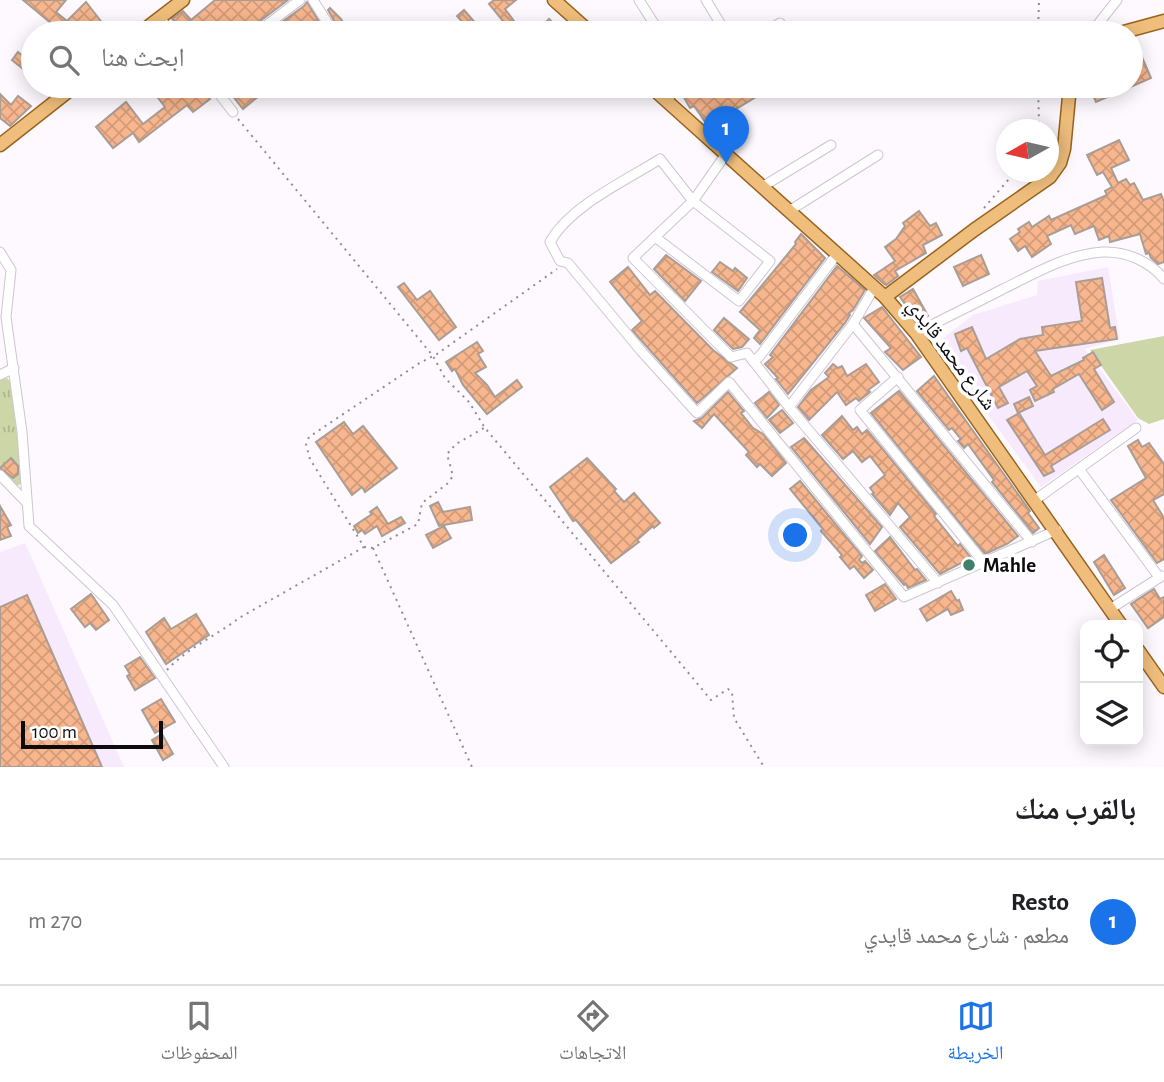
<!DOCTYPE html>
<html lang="ar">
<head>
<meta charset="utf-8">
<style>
  body { margin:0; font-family:"Alegreya Sans","Noto Naskh Arabic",sans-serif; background:#f6f6f6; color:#202124; direction:rtl }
  .controls { position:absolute; right:21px; bottom:21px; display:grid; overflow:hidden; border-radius:14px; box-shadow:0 4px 18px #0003 }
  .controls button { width:63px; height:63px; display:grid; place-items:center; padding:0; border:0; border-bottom:2px solid #e0e0e0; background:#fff; color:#202124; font:35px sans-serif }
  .compass { position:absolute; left:996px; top:119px; width:63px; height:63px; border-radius:50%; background:#fff; box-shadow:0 4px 18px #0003; rotate:262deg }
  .scale { position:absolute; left:21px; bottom:18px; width:142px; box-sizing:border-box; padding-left:7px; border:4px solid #0e0b0f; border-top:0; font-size:19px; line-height:24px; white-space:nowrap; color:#0e0b0f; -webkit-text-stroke:5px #fff; paint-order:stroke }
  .you { position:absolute; left:796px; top:536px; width:24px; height:24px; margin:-18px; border:5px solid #fff; border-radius:50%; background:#1a73e8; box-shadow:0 0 0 10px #1a73e833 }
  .badge { display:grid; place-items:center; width:46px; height:46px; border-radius:50%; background:#1a73e8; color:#fff; font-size:23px; font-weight:700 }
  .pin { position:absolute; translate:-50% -58px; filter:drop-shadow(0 2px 4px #0008) }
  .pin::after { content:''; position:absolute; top:37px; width:24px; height:21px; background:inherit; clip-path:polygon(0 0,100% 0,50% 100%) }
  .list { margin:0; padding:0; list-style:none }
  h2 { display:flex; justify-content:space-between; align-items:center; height:91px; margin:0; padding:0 28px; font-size:30px }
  h2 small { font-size:23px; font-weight:400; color:#757577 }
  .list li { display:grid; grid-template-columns:46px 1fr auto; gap:21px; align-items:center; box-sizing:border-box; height:126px; padding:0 28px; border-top:2px solid #e0e0e0 }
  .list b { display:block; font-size:26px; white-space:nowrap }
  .list p { margin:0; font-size:23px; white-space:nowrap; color:#757577 }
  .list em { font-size:23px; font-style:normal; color:#757577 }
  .icon { flex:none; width:38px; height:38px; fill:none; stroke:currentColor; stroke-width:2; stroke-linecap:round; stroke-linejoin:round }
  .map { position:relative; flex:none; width:1164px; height:767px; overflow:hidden; direction:ltr }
  .search { position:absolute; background:#fff; box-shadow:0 4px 18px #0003; left:21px; right:21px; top:21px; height:77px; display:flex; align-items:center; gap:18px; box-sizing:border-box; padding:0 24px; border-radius:38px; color:#757577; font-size:26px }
  .sheet { height:217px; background:#fff }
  nav { display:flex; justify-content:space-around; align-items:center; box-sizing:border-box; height:98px; border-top:2px solid #e0e0e0; background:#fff; font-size:19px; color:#757577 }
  nav a { display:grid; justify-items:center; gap:4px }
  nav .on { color:#1a73e8 }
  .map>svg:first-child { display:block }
  .built { fill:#f8eafd }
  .grass { fill:url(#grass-tufts) }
  .park { fill:#ccd6a7 }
  .building { fill:url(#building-cross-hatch); stroke:#a99d95; stroke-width:2 }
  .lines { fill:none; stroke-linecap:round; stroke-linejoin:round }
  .minor-casing { stroke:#cec5d1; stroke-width:11 }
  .major-casing { stroke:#99631d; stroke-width:15 }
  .path { stroke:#918d92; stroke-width:2; stroke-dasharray:2 5; stroke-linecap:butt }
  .minor { stroke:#fff; stroke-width:9 }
  .major { stroke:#efbe7c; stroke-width:12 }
  .poi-dot { fill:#407f6c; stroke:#fff; stroke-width:2.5 }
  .labels { text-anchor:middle; stroke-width:7; stroke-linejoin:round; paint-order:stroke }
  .street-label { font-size:21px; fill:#0e0b0f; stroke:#fff }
  .poi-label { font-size:21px; font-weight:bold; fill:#0e0b0f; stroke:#fff; text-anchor:start }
</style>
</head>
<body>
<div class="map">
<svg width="1164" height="767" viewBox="0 0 1164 767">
  <defs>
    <pattern id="grass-tufts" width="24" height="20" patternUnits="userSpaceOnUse" patternTransform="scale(1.75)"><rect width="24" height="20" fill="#ccd6a7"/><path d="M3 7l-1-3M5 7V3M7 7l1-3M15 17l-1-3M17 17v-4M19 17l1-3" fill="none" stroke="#aeb68f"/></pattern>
    <pattern id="building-cross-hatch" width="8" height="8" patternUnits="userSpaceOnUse" patternTransform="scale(1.75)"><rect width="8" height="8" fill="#f7b68d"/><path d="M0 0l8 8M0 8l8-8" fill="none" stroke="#d39b78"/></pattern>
  </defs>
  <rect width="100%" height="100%" fill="#fdf9fe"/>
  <!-- built -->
  <g class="built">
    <polygon points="1108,267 1120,339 1085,349 1138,420 1041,487 936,344 973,315 1037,295 1038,281"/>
    <polygon points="25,543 124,767 0,767 0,552"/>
  </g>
  <!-- grass -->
  <polygon class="grass" points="7,378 10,381 23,479 21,484 16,486 0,469 0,380"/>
  <!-- park -->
  <polygon class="park" points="1164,336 1164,419 1149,424 1138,418 1090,350"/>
  <!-- building -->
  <g class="building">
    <polygon points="23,0 66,0 56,12 67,21 86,2 110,33 45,33 52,24"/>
    <polygon points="215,0 288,0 252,27 249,33 185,33 172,19 183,11 191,20"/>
    <polygon points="494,0 516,0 505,9 514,21 507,26 489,4"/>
    <polygon points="307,2 326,33 267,33 304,6"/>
    <polygon points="330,8 341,19 349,33 341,33 328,10"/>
    <polygon points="464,10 484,33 472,33 457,16"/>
    <polygon points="549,19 556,26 551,30 555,31 555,33 527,33 530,24 541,27"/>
    <polygon points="1138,48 1151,78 1096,102 1092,93 1108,86 1131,86 1131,75 1135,74 1131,65 1131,51"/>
    <polygon points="18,52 33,64 33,77 12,60"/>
    <polygon points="149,86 200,86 210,99 193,112 187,105 139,142 133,133 113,148 96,127 126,102 143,124 165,107"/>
    <polygon points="245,86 271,86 243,109 232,95"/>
    <polygon points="693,86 774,86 708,126 694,106 690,108 682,94"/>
    <polygon points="0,94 11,105 18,96 31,106 10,126 0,118"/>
    <polygon points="1119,140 1129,160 1111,168 1118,183 1126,179 1130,185 1134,183 1143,200 1161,194 1164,202 1164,262 1158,264 1151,258 1149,253 1146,254 1140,234 1110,242 1109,236 1099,240 1094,226 1075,234 1071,225 1047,236 1051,244 1032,257 1025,246 1018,251 1010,239 1020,232 1018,229 1029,222 1032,227 1049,216 1051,220 1107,195 1105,191 1112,187 1103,172 1097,175 1087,155"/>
    <polygon points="919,211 930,226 936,223 942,235 923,245 926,253 895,271 898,276 886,285 884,284 874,275 895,261 885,247 896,239 905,226 903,223"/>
    <polygon points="801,234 825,258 760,344 754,338 760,330 740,312 796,244 795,242"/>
    <polygon points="666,255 701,281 685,301 654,269"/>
    <polygon points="981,255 989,274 963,286 954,267"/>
    <polygon points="720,262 733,271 735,268 747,278 738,291 712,272"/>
    <polygon points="837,266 865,290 853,310 849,313 850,315 845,323 788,394 776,379 778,378 765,364 773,357 770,355"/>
    <polygon points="628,267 650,295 655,291 713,350 737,368 697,403 632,330 642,321 610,282"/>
    <polygon points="1102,278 1110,328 1115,327 1117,339 1035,351 1051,376 1084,360 1083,358 1093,352 1101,365 1094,369 1114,402 1102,410 1079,374 1053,389 1054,392 1035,401 1030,390 1037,386 1027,371 999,387 1008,403 998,408 967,348 961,351 955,334 972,327 986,359 1020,339 1043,335 1042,327 1082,321 1076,282"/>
    <polygon points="404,283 417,300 430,291 456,327 439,340 398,287"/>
    <polygon points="913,289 928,316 918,322 900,297"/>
    <polygon points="882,307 921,357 903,370 885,352 891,348 864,318"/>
    <polygon points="724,318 749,339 742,347 733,349 714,330"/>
    <polygon points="477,342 483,351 478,354 486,367 475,373 487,385 495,397 517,380 522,387 487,414 463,385 455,369 452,371 446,362"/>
    <polygon points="833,364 838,368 842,366 847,376 866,364 879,382 868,390 870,392 859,401 856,398 846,405 837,392 809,420 798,407 811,390 829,377 825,373"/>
    <polygon points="934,376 1030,511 1028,513 1039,528 1033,533 992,482 994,480 968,444 964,448 958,441 961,439 952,428 949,430 917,391"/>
    <polygon points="899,391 1018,536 1007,544 985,554 871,413"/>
    <polygon points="728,392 744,411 741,413 753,428 763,434 786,463 772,476 760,464 757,467 746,455 749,452 714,414 702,428 694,421 702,418"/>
    <polygon points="769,392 779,405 767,418 755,403"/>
    <polygon points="1029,397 1033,406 1018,413 1014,404"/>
    <polygon points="782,410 793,423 780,433 769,420"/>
    <polygon points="1019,413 1045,455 1103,419 1110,430 1051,466 1054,471 1044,476 1007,420"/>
    <polygon points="842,416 853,430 857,427 862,434 867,430 936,514 934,516 958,546 960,544 971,558 940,574 900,527 910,517 898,503 890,515 872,494 874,493 870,488 885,475 870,456 862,462 853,451 843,459 822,435"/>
    <polygon points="344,422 353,434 363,426 397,468 365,492 362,487 352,495 316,442"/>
    <polygon points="804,438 882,527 870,544 791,447"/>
    <polygon points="1138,440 1142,447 1149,443 1164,464 1164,494 1153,500 1164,518 1164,559 1157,563 1111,500 1146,478 1128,446"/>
    <polygon points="11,458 18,466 18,474 13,478 0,468"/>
    <polygon points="587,458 616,489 614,491 624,502 634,493 660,523 654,528 653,526 637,540 639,542 611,563 576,520 573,521 550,487"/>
    <polygon points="800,481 862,556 859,560 862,563 865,561 873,570 864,578 854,566 850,569 840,557 842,555 821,531 823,529 790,489"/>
    <polygon points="438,502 443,512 470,507 472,520 439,526 430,506"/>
    <polygon points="0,506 11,525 7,527 11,536 0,540"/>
    <polygon points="377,507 388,524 401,517 405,523 382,536 377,526 365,534 362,530 358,533 354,526 372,514 370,512"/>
    <polygon points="444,526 451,538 433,548 426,535"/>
    <polygon points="890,537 915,570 917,569 926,580 908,588 906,584 904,585 875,551"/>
    <polygon points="1104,555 1125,588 1114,595 1094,562"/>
    <polygon points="885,584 896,599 875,611 866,595"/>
    <polygon points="1154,589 1160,599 1164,597 1164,617 1148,628 1131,604"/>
    <polygon points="951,591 957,601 959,600 963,610 951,615 948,609 927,621 920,609"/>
    <polygon points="91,594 109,620 96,630 90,623 85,627 71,609"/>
    <polygon points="27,595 102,767 0,767 0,607"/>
    <polygon points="196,614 209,635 166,664 146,632 164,618 171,629"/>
    <polygon points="140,657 155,678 135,690 127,676 130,674 125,666"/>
    <polygon points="161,699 175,722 155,733 142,710"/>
    <polygon points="162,734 173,754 163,760 152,740"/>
  </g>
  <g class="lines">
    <defs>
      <g id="minor">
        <polyline points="313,0 334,33"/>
        <polyline points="639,0 660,33"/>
        <polyline points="706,0 726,33"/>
        <polyline points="160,18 172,33"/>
        <polyline points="256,33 300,0"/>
        <polyline points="764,33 780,23"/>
        <polyline points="1091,33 1117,0"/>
        <polyline points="213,86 233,112"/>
        <polyline points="665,100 681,86"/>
        <polyline points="726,154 693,201 770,261 739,301 655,237 633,258 731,357 747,353 789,407 938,583"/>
        <polyline points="762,187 831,145"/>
        <polyline points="789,211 878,155"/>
        <path d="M655,237L693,201L660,159C625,181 570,206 550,242L560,261L568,263L642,352L697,413L729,382L904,597L1057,530"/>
        <polyline points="0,252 11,270 6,317 22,432 29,526 113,605 224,767"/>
        <polyline points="853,324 1032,542"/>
        <path d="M916,333C945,318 974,304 1003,289C1034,274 1067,254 1103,252C1126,251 1149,261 1164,279"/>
        <polyline points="753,361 759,357 837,254"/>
        <polyline points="0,375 14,368"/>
        <polyline points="898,377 860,410 984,563"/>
        <polyline points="789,407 853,324 874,288"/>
        <polyline points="1079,469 1159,577"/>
        <polyline points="0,475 27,503"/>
        <polyline points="1035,500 1136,428"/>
        <polyline points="1110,609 1162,576"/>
      </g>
      <g id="major">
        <polyline points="554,0 591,33"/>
        <polyline points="140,33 183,0"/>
        <polyline points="1120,33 1164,21"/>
        <polyline points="650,86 885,297 916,333 1121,625"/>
        <polyline points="0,145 75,86"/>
        <polyline points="885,297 974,230 1050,177 1060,163 1064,149 1070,86"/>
        <polyline points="1138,650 1164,687"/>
      </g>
    </defs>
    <!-- minor casing -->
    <use href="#minor" class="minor-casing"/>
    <!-- major casing -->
    <use href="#major" class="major-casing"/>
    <!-- path -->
    <g class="path">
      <polyline points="1038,33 1039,0"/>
      <polyline points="238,119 433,356 445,378 469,402 485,428 711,700 728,689 732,692 734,718 764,767"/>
      <polyline points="1037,130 1039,123 1038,86"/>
      <polyline points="984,208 1015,172"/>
      <polyline points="364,547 373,548 418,524 422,503 447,484 453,476 447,454 456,444 484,428"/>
      <polyline points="373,548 472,767"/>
      <path d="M167,670C187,648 216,636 239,618L364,547L310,459L306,445L309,437L418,364L437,354L557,269"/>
    </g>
    <!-- minor -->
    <use href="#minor" class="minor"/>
    <!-- major -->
    <use href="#major" class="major"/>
  </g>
  <!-- markers -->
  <circle class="poi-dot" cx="969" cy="565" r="7"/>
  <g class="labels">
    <!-- street labels -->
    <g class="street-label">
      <text transform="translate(952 354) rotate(53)" y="7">شارع محمد قايدي</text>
    </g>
    <!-- poi labels -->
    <g class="poi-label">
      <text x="983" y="572">Mahle</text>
    </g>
  </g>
</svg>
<div class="controls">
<button><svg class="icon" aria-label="locate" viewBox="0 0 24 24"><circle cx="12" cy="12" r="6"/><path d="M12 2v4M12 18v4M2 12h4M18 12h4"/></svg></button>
<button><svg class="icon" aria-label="layers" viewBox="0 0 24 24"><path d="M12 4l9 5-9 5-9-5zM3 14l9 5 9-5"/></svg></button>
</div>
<svg class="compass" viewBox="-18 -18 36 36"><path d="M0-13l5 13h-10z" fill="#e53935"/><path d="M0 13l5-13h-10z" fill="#757577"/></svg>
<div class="scale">100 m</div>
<div class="you"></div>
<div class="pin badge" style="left:726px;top:164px">1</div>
<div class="search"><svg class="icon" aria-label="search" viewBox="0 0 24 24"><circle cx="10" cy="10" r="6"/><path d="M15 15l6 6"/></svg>ابحث هنا</div>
</div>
<section class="sheet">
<h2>بالقرب منك<small></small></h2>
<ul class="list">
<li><span class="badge">1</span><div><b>Resto</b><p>مطعم · شارع محمد قايدي</p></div><em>270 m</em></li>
</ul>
</section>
<nav>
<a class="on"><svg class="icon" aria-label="map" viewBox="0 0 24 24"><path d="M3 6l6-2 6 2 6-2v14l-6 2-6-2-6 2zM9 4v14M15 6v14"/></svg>الخريطة</a>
<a><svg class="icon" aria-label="directions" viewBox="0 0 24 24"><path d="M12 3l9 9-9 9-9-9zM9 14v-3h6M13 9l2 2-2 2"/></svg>الاتجاهات</a>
<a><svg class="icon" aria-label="saved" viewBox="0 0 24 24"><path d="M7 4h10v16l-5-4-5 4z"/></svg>المحفوظات</a>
</nav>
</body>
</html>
